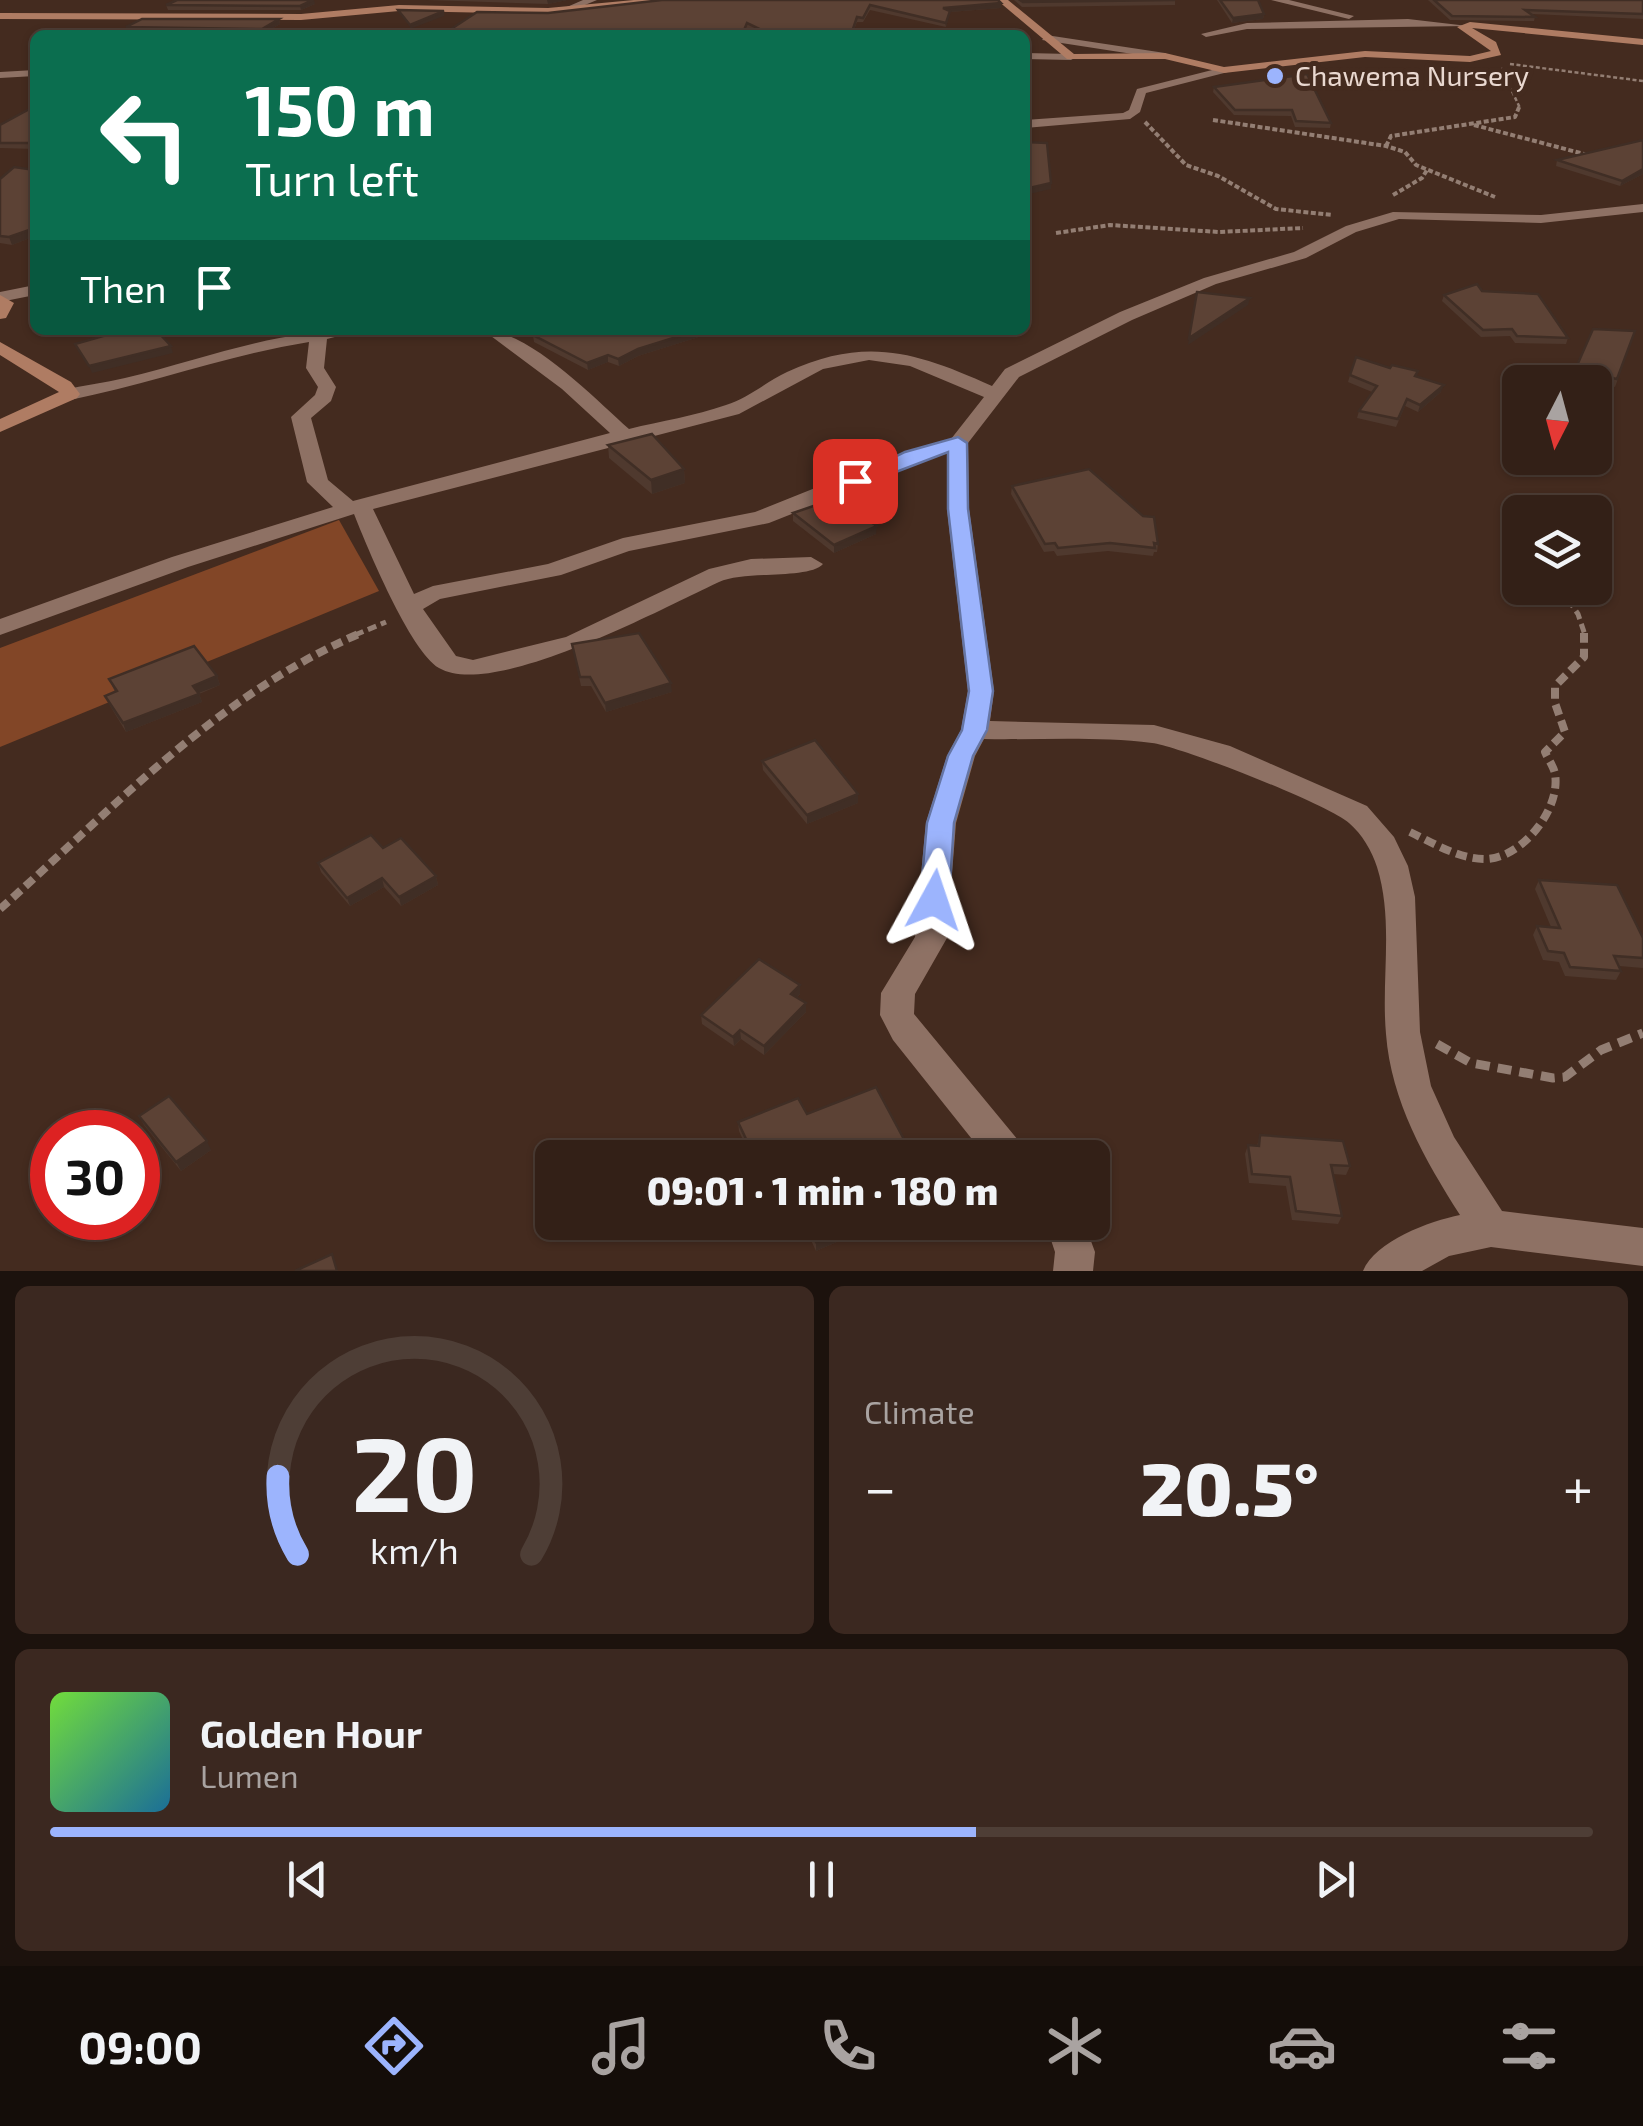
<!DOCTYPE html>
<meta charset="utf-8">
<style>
body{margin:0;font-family:"Exo 2",sans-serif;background:#3b2820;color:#f1f3f6;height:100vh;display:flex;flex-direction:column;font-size:38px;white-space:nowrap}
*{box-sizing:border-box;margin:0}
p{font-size:32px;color:#a9a3a1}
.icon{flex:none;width:55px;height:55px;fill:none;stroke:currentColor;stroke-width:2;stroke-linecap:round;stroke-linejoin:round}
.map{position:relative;height:1271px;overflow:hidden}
.panel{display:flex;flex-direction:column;gap:15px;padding:15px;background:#1c120d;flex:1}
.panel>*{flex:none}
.hud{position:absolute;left:30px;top:30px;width:1000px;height:305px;border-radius:15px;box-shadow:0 2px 8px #0004,0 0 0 2px #4e3e36;background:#0b6e4f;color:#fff;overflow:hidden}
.needle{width:65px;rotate:186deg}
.buttons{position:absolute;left:1502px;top:365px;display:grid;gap:20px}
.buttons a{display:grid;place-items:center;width:110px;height:110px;border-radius:15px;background:#332017;box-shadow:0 2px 8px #0004,0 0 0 2px #4e3e36;font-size:50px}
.speed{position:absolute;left:30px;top:1110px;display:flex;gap:20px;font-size:50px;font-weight:700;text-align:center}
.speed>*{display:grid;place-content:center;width:130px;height:130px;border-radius:50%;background:#332017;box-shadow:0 2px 8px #0004,0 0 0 2px #4e3e36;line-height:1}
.speed .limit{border:15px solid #d22;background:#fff;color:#111}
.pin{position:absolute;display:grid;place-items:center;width:85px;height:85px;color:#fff;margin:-42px;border-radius:20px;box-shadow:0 5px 15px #0006}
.me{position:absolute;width:110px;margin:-55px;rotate:5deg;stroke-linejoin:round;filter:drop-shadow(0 0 8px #0008)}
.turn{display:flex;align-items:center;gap:35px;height:210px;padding:0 50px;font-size:45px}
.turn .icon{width:130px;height:130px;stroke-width:2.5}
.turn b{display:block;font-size:70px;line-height:85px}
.then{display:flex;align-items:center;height:95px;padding:0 50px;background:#0003;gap:20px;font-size:38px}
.big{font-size:75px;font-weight:800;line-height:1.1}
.panel .tile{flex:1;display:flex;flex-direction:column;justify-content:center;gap:15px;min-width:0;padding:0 35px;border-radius:15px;background:#3b2820}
.panel .dial{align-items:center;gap:0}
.dial svg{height:260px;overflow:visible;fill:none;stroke:#4e3e36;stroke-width:7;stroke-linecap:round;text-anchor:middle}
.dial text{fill:#f1f3f6;stroke:none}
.song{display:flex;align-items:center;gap:30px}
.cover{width:120px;height:120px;border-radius:15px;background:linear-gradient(135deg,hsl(100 70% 55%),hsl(200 70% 35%))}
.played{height:10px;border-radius:5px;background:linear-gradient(90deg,#9cb4fd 60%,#4e3e36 60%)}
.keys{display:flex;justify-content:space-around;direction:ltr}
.heat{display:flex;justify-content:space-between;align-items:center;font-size:55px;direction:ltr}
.panel .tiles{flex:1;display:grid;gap:15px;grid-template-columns:1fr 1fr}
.tile:last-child{grid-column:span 2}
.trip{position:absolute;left:535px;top:1140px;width:575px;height:100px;border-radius:15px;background:#332017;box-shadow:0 2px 8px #0004,0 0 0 2px #4e3e36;font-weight:800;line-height:100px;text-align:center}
.tabs{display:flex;height:160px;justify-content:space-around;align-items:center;background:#140d09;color:#a9a3a1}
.tabs .icon{width:70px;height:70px}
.tabs .active{color:#9cb4fd}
.tabs b{font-size:45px;color:#f1f3f6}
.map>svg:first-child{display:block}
.green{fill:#824627}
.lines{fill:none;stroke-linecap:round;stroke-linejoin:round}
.path-far4{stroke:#937e73;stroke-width:2.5;stroke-dasharray:4 2.5;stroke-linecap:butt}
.path-far3{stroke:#937e73;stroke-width:4;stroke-dasharray:5 2.5;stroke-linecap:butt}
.path-far2{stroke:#937e73;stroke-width:5;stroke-dasharray:9 5;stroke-linecap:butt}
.path-far1{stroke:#937e73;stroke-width:8;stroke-dasharray:11 6;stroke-linecap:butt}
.path{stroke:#937e73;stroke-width:9;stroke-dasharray:14 8;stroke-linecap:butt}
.street{fill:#8e7164;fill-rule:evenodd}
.secondary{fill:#af7c63;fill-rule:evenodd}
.wall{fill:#4f392e}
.shaded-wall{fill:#402e25}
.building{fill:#5c4235;stroke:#402e25;stroke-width:2.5}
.route{fill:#9cb4fd;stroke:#6575a4;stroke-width:2.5}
.poi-dot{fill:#9cb4fd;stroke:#442b1f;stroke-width:4}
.labels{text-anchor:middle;stroke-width:10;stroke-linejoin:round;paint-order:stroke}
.far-poi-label{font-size:28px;fill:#e9d8d0;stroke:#442b1f;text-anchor:start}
</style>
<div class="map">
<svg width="1643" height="1271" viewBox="0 0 1643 1271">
<rect width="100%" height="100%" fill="#442b1f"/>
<path class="green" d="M339,520L379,591L0,747V648Z"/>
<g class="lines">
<g class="path-far4">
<path d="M1510,64L1643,81"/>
<path d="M1501,68L1520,108"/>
</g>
<g class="path-far3">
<path d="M1213,120L1386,146L1405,152L1416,165L1495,197"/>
<path d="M1145,122L1186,165L1218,176L1276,209L1332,215"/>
<path d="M1474,125L1588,155"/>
<path d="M1386,146L1391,136L1515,117L1520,105"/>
<path d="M1393,195L1422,178L1427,170"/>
<path d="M1056,233L1110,225L1219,232L1303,228"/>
</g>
<g class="path-far2">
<path d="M1560,588L1578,614L1585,635"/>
<path d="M355,635L386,622"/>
</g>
<g class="path-far1">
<path d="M1410,832C1433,843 1459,859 1485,859C1521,859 1561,810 1555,774C1554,767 1548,759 1545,752L1565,732L1555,703V686L1584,657V633"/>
<path d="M0,909C114,808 218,694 361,633"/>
</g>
<path class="path" d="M1437,1044L1471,1063L1553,1078L1565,1077L1601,1050L1643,1033"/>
<g class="street">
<path d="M583,0H597L568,12L560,10Z"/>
<path d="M1271,0H1289L1354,16L1349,19Z"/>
<path d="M1408,19L1468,26L1247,29L1206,37L1201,34L1247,23Z"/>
<path d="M1046,35L1165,53L1170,56L1165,59L1042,40Z"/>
<path d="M1025,53L1071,54L1076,57L1071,60L1025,59Z"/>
<path d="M1224,67L1228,72L1146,93L1140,112L1130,119L1025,128V120L1123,113L1129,110L1137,89Z"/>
<path d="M35,70V76L0,78V72Z"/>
<path d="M1643,204V212L1541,223L1399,219L1356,232L1306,258L1216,284L1132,320L1019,377L968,443L969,509L994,691L990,721L1154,725L1230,746L1367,806L1394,837L1408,866L1415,897L1420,1032L1431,1086L1454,1137L1502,1211L1643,1228V1266L1491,1247L1449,1256L1422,1271H1363C1375,1241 1430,1221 1460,1215C1425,1160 1391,1101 1386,1034C1381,979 1394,921 1377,867C1372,851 1362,834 1349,823C1327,804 1182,747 1152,743C1097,736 1039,740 984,739L975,756L956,823L947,938L915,994L914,1014L1023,1146L1029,1158H987L893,1040L880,1015L881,993L915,937L926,823L947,756L961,730L968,691L947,509L948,452L769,523L629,551L561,575L440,599L423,609L456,656L473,660L566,637L709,569L751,559L811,557L823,564C808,580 745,570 719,582C665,607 493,700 439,668C410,651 367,547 354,514L188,567L0,635V619L172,557L333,507L307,482L291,417L315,395L318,387L306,368L309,342C228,355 151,384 70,400L63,398V390C84,385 105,383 125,378C209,358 273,330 362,330L327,339L324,368L336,387L331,401L311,418L328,480L353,501L610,433L562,389L483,330C529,330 594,398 629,429C661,421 695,416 726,405C748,398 766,382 787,372C866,336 916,352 992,386L1005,369L1120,312L1204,278L1294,252L1346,226L1393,212L1541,215ZM869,360L910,366L984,397L951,439L905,452L755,512L623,538L548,564L433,586L414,594L373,509L739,414L823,369Z"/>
<path d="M35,285V295L0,302V292Z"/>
<path d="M1045,1222H1084L1095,1252L1093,1271H1053L1055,1252Z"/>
</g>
<g class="secondary">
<path d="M634,0H669L548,14L399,11L301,20L0,19V13L301,14L399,5L548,8Z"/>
<path d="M997,0H1008L1074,54L1165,53L1224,67L1365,51L1470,56L1491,51L1457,27L1470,22L1643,39V45L1472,28L1496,42L1501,55L1470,62L1365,57L1224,73L1165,59H1067Z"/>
<path d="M0,295L14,303L6,318L0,319Z"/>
<path d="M0,342L71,382L80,394L77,398L0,432V419L59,392L0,355Z"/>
</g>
</g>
<g class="wall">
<path d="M426,0H567L548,4Z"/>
<path d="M662,0L1001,8L950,12L946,27L870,10L863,22H857L852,35H762L747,28L744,35H442L548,13Z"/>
<path d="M1014,0H1175V5L1022,7Z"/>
<path d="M1217,0H1258L1264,14L1263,19L1232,23Z"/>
<path d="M1428,0H1643V19L1532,14L1535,17L1534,21L1450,20Z"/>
<path d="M315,4L301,10H168L166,5Z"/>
<path d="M279,19L280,24L263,34L127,32L126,27Z"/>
<path d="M1214,87L1331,123L1330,128L1295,127L1291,116L1234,115L1213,92Z"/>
<path d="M35,106V149L0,148V125Z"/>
<path d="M1643,140V174L1620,186L1556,166L1557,160Z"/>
<path d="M35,170V236L12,245L0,243V179Z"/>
<path d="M1482,291L1568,338L1566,344L1515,343L1510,336L1481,337L1442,301L1444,295Z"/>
<path d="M1593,329L1635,331L1615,387L1572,377Z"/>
<path d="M545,330H721L638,356L619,366L608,362L588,370L534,342L533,335Z"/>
<path d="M1350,375L1417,376L1441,392L1418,412L1405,406L1396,427L1357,418L1359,411L1372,392L1348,382Z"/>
<path d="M608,445L684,469L685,483L652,494L609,458Z"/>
<path d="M1012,486L1158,544L1157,552H1154L1153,556L1108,551L1057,556L1054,551L1044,552L1011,494Z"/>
<path d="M793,513L876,534L834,553L793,521Z"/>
<path d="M572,644L672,692L606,712L591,686H581Z"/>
<path d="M217,676L220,685L199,694L202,702L126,732L109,704L105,696L115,692L109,679Z"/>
<path d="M762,761L858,803L807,824L763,770Z"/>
<path d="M383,848L436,876L438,885L401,906L384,887L350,906L321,872L318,863Z"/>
<path d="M1539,880L1643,938V968L1619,966L1621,971L1616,980L1565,976L1559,962L1543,960L1533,935L1537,926L1551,927L1535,889Z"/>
<path d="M800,985V994L797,998L806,1012L764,1055L741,1039L734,1046L702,1024L701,1015Z"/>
<path d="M807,1114L914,1158H751L739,1131L738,1122Z"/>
<path d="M139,1116L211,1150L181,1171L144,1125Z"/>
<path d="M1260,1135L1350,1166L1346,1175L1333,1174L1342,1216L1338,1224L1292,1220L1286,1186L1249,1183L1245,1154L1248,1145L1257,1146Z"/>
<path d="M780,1222H883L816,1251L804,1225L785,1232Z"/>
</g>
<g class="shaded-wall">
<path d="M314,0L315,4L301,10L300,6Z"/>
<path d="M547,0H567L548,4Z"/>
<path d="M1001,3V8L950,12L946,27L943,8Z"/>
<path d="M444,11V16L410,29V25Z"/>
<path d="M1264,14L1263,19L1232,23L1233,18Z"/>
<path d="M279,19L280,24L263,34L262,29Z"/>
<path d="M1643,169V174L1620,186L1622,181Z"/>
<path d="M1051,183V189L1025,195V189Z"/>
<path d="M35,228V236L12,245L9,237Z"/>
<path d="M1250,298L1248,305L1188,345L1189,338Z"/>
<path d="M699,330H721L638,356L619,366L618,359L638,349Z"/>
<path d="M171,346L173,353L92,373L89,366Z"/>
<path d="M608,355V362L588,370L587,363Z"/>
<path d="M1444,385L1441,392L1418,412L1420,405Z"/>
<path d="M684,469L685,483L652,494L651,480Z"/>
<path d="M877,526L876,534L834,553V545Z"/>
<path d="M217,676L220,685L196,694L193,686Z"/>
<path d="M671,683L672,692L606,712L605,703Z"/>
<path d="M199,694L202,702L126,732L123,723Z"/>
<path d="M858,794V803L807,824V815Z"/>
<path d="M436,876L438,885L401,906L399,897Z"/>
<path d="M382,878L384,887L350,906L347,898Z"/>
<path d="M800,985V994L792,1003L791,994Z"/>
<path d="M806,1003V1012L764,1055V1046Z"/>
<path d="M740,1030L741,1039L734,1046L733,1037Z"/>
<path d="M207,1141L211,1150L181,1171L176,1162Z"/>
<path d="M788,1222H804V1225L785,1232V1224Z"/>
<path d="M862,1222H883L816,1251V1242Z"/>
</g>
<g class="building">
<path d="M177,0H313L300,6L166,5Z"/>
<path d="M662,0H998L1001,3L943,8L950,11L946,23L870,5L863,18L857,17L851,35H772L747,23L742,35H442L477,12L548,13Z"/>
<path d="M1020,0H1175L1023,2Z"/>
<path d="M1220,0H1258L1264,14L1233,18Z"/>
<path d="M1434,0H1643V14L1525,10L1535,17L1452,16Z"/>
<path d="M398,10L444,11L410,25Z"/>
<path d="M142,19H279L262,29L126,27Z"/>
<path d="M1307,74L1331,123L1296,121L1292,110H1235L1214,87Z"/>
<path d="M35,106V143H0V125Z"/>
<path d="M1643,140V169L1622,181L1557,160Z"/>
<path d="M1025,142L1047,143L1051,183L1025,189Z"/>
<path d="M14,167L35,170V228L9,237L0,236V179Z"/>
<path d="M1477,284L1482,291L1538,294L1568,338L1517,336L1512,329L1483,330L1444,295Z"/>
<path d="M1197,292L1250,298L1189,338Z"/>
<path d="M1593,329L1635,331L1617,379L1575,370Z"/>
<path d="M124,330H156L171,346L89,366L75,344Z"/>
<path d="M545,330H699L638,349L618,359L608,355L587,363L533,335Z"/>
<path d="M1356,357L1390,368L1392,365L1418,371L1415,376L1444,385L1420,405L1407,399L1398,419L1359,411L1377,386L1350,375Z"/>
<path d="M652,434L684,469L651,480L608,445Z"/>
<path d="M1089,469L1143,516L1154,517L1158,544L1154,543L1155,548L1110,543L1058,548L1055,543L1045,544L1012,486Z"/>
<path d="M834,499L877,526L834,545L793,513Z"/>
<path d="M639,633L671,683L605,703L590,677H580L572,644Z"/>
<path d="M194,646L217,676L193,686L199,694L123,723L105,696L117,691L109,679Z"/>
<path d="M815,740L858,794L807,815L762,761Z"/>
<path d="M371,835L383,848L401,838L436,876L399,897L382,878L347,898L318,863Z"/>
<path d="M1539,880L1617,885L1643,938V958L1614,956L1621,971L1570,967L1564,953L1548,951L1537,926L1560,928Z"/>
<path d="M759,959L800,985L791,994L806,1003L764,1046L740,1030L733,1037L701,1015Z"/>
<path d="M876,1087L914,1158H755L738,1122L798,1098L807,1114Z"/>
<path d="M169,1096L207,1141L176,1162L139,1116Z"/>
<path d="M1260,1135L1343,1141L1350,1166L1331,1165L1342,1216L1296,1211L1290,1177L1252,1174L1248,1145L1259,1146Z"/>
<path d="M807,1222H862L816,1242Z"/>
<path d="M332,1254L337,1271H295Z"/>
</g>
<path class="route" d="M958,437L967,443L968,509L993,691L987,730L973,756L954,823L949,900L945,907L934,910L924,907L920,900L927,823L948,756L962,730L969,691L948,509V452L862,485L855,487L846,481L905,452Z"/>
<circle class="poi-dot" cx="1275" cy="76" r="10"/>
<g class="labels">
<g class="far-poi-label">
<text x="1295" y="86">Chawema Nursery</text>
</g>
</g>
</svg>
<div class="buttons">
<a><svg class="needle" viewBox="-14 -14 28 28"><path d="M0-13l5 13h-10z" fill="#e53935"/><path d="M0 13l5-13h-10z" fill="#a9a3a1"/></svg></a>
<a><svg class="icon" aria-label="layers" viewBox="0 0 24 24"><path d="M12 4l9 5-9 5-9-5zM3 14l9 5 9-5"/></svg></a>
</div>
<div class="speed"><div class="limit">30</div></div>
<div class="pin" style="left:855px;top:481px;background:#d93025"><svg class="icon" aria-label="arrive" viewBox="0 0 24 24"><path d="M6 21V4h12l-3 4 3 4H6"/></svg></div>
<svg class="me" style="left:934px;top:900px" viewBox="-20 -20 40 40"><path d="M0-17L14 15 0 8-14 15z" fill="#9cb4fd" stroke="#fff" stroke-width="4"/></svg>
<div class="trip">09:01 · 1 min · 180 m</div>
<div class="hud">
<div class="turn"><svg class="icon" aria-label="left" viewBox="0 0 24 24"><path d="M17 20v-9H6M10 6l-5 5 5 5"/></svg><div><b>150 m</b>Turn left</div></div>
<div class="then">Then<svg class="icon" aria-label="arrive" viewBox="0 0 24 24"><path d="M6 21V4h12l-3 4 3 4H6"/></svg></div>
</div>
</div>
<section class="panel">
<div class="tiles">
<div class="tile dial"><svg viewBox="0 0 100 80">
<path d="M14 69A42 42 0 1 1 86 69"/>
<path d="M14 69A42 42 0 0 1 8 45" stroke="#9cb4fd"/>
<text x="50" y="56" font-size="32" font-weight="700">20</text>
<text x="50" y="72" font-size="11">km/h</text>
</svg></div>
<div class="tile"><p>Climate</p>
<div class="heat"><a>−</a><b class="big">20.5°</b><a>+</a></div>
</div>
<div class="tile">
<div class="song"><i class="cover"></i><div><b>Golden Hour</b><p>Lumen</p></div></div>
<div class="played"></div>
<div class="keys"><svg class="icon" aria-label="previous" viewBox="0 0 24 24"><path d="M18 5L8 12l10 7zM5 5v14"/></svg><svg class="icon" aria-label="pause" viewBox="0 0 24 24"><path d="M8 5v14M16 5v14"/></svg><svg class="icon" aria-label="next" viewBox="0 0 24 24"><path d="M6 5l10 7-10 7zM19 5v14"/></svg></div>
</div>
</div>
</section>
<nav class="tabs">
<b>09:00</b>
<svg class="icon active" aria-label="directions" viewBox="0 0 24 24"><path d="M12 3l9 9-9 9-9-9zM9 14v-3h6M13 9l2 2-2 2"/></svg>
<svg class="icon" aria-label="music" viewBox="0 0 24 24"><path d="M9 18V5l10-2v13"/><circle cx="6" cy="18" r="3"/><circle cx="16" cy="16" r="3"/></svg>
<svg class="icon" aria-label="phone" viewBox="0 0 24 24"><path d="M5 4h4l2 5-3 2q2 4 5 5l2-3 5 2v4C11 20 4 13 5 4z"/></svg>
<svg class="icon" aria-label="climate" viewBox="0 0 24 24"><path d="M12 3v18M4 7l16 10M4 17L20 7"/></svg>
<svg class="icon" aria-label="car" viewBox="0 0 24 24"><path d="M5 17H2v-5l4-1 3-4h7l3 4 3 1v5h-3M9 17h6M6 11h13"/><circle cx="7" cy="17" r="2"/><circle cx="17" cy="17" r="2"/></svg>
<svg class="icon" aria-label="filters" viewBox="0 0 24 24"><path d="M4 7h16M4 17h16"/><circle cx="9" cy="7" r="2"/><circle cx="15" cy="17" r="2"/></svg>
</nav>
